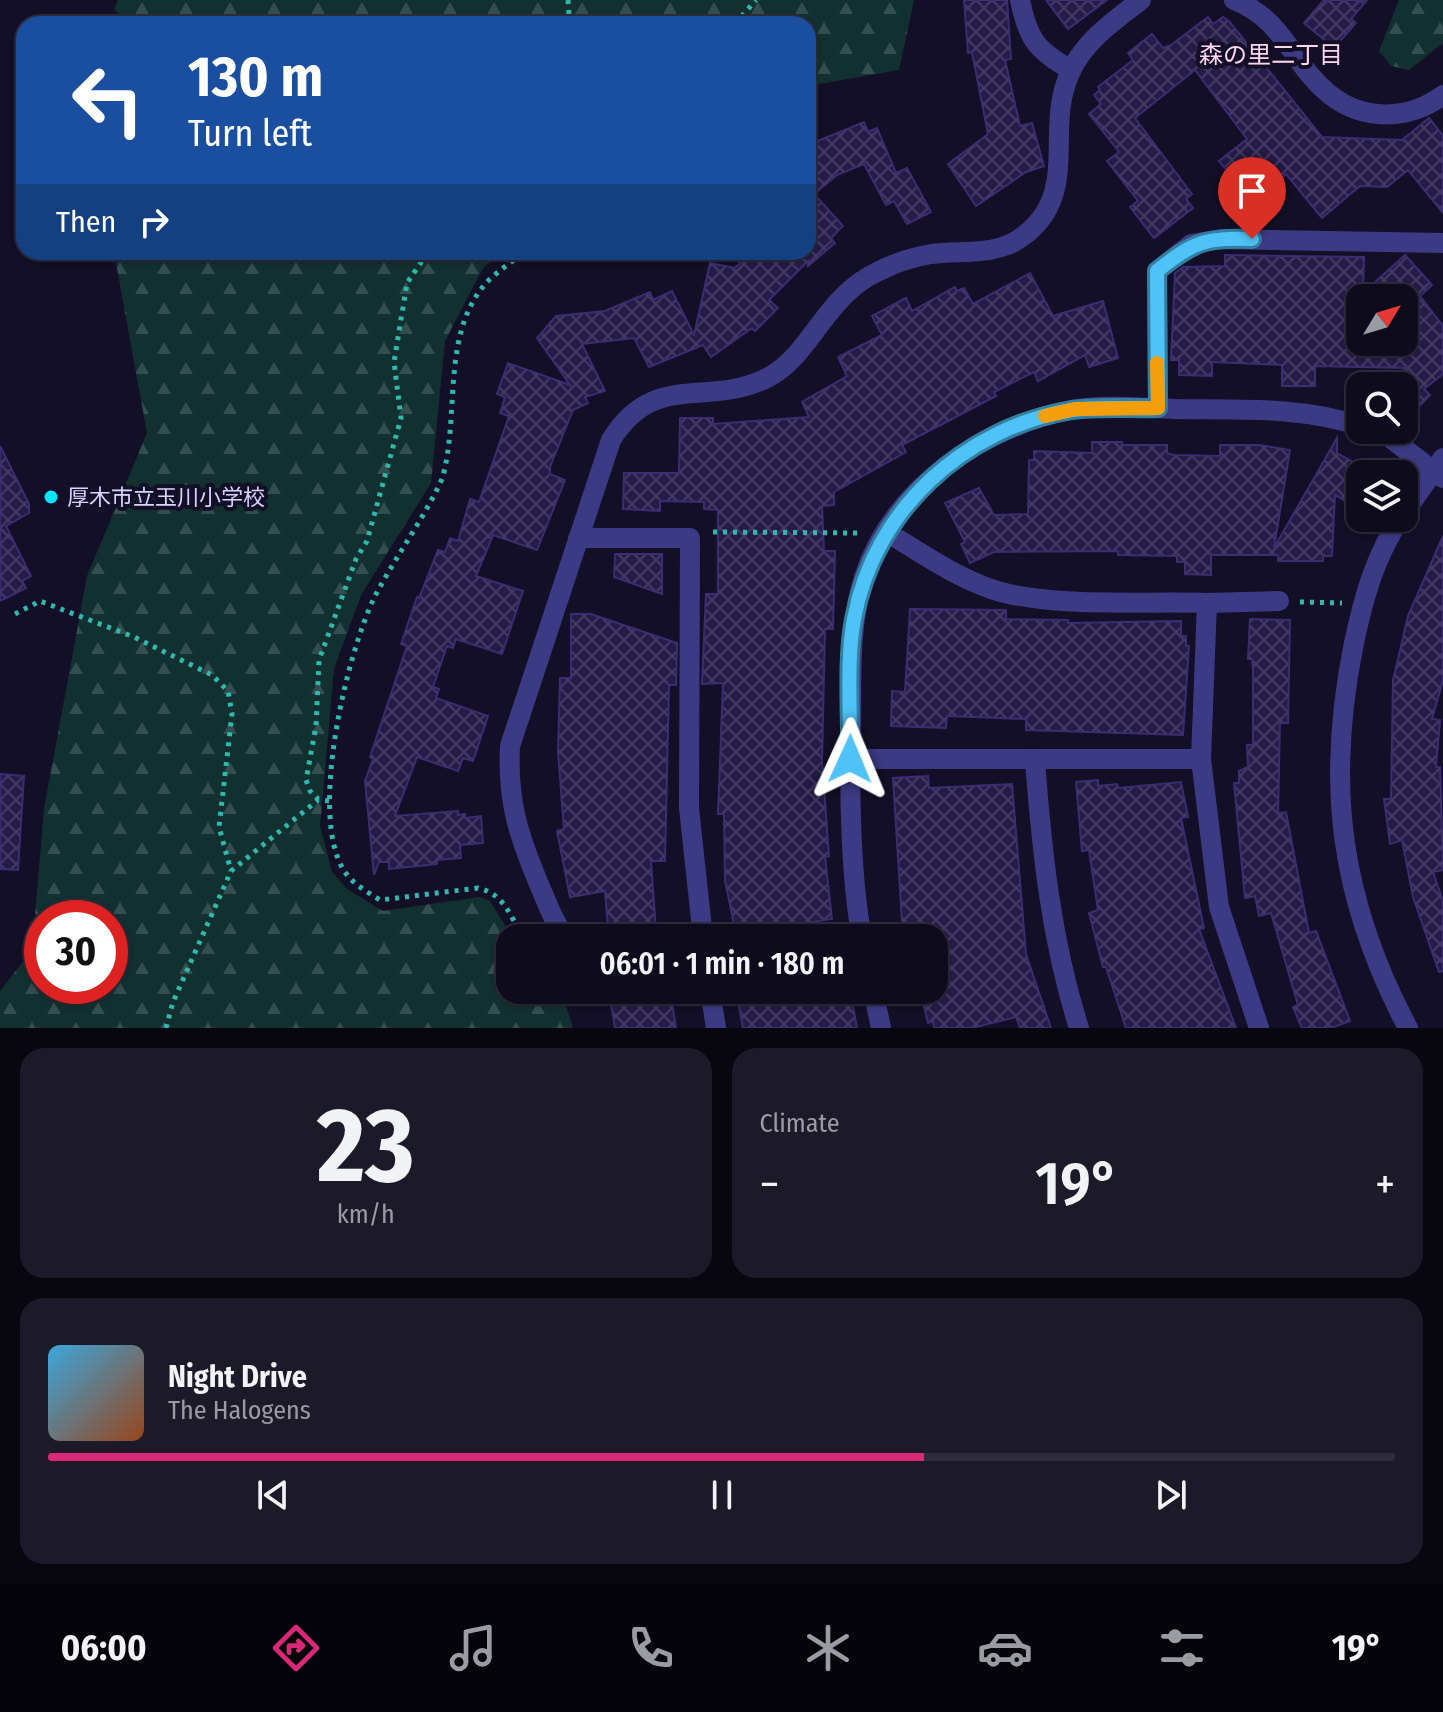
<!DOCTYPE html>
<meta charset="utf-8">
<style>
body{margin:0;font-family:"Fira Sans Condensed","Noto Sans JP",sans-serif;background:#1c1929;color:#f1f3f6;height:100vh;display:flex;flex-direction:column;font-size:30px;white-space:nowrap}
*{box-sizing:border-box;margin:0}
p{font-size:26px;color:#9b9ba3}
.icon{flex:none;width:44px;height:44px;fill:none;stroke:currentColor;stroke-width:2;stroke-linecap:round;stroke-linejoin:round}
.map{position:relative;height:1028px;overflow:hidden}
.side{display:flex;flex-direction:column;gap:20px;padding:20px;background:#08060f;flex:1}
.side>*{flex:none}
.hud{position:absolute;left:16px;top:16px;width:800px;height:244px;border-radius:24px;box-shadow:0 2px 6px #0004,0 0 0 2px #2e2b3b;background:#1a4fa0;color:#fff;overflow:hidden}
.needle{width:52px;rotate:52deg}
.tools{position:absolute;left:1346px;top:284px;display:grid;gap:16px}
.tools a{display:grid;place-items:center;width:72px;height:72px;border-radius:16px;background:#0e0b1c;box-shadow:0 2px 6px #0004,0 0 0 2px #2e2b3b;font-size:40px}
.speed{position:absolute;left:24px;top:900px;display:flex;gap:16px;font-size:40px;font-weight:700;text-align:center}
.speed>*{display:grid;place-content:center;width:104px;height:104px;border-radius:50%;background:#0e0b1c;box-shadow:0 2px 6px #0004,0 0 0 2px #2e2b3b;line-height:1}
.speed .limit{border:12px solid #d22;background:#fff;color:#111}
.pin{position:absolute;display:grid;place-items:center;width:68px;height:68px;color:#fff;margin:-82px -34px;border-radius:50% 50% 50% 0;rotate:-45deg;box-shadow:0 0 8px #0007}
.pin .icon{rotate:45deg}
.me{position:absolute;width:88px;margin:-44px;rotate:1deg;stroke-linejoin:round;filter:drop-shadow(0 0 6px #0008)}
.turn{display:flex;align-items:center;gap:28px;height:168px;padding:0 40px;font-size:36px}
.turn .icon{width:104px;height:104px;stroke-width:2.5}
.turn b{display:block;font-size:56px;line-height:68px}
.then{display:flex;align-items:center;height:76px;padding:0 40px;background:#0003;gap:16px;font-size:30px}
.big{font-size:60px;font-weight:600;line-height:1.1}
.side .tile{flex:1;display:flex;flex-direction:column;justify-content:center;gap:12px;min-width:0;padding:0 28px;border-radius:24px;background:#1c1929}
.side .dial{align-items:center;gap:0}
.dial b{font-size:104px;line-height:1}
.song{display:flex;align-items:center;gap:24px}
.cover{width:96px;height:96px;border-radius:12px;background:linear-gradient(135deg,hsl(200 70% 55%),hsl(20 70% 35%))}
.played{height:8px;border-radius:4px;background:linear-gradient(90deg,#db2777 65%,#2e2b3b 65%)}
.keys{display:flex;justify-content:space-around;direction:ltr}
.heat{display:flex;justify-content:space-between;align-items:center;font-size:44px;direction:ltr}
.side .tiles{flex:1;display:grid;gap:20px;grid-template-columns:1fr 1fr}
.tile:last-child{grid-column:span 2}
.trip{position:absolute;left:496px;top:924px;width:452px;height:80px;border-radius:24px;background:#0e0b1c;box-shadow:0 2px 6px #0004,0 0 0 2px #2e2b3b;font-weight:600;line-height:80px;text-align:center}
.menu{display:flex;height:128px;justify-content:space-around;align-items:center;background:#06040b;color:#9b9ba3}
.menu .icon{width:56px;height:56px}
.menu .selected{color:#db2777}
.menu b{font-size:36px;color:#f1f3f6}
.map>svg:first-child{display:block}
.forest{fill:url(#forest-firs);fill-rule:evenodd}
.building{fill:url(#building-cross-hatch);stroke:#3b2d73;stroke-width:2;fill-rule:evenodd}
.lines{fill:none;stroke-linecap:round;stroke-linejoin:round}
.path{stroke:#2fb8b0;stroke-width:5;stroke-dasharray:4 6;stroke-linecap:butt}
.minor{stroke:#3d3a85;stroke-width:20}
.route-casing{stroke:#337fa1;stroke-width:20}
.route{stroke:#4fc3f7;stroke-width:14}
.slow{stroke:#f59e0b;stroke-width:14}
.poi-dot{fill:#00e5ff;stroke:#130f26;stroke-width:3}
.labels{text-anchor:middle;stroke-width:8;stroke-linejoin:round;paint-order:stroke}
.poi-label{font-size:22px;fill:#d9d4ff;stroke:#130f26;text-anchor:start}
.neighbourhood-label{font-size:24px;fill:#ffd6f0;stroke:#130f26}
</style>
<div class="map">
<svg width="1443" height="1028" viewBox="0 0 1443 1028">
<defs>
<pattern id="forest-firs" width="22" height="20" patternUnits="userSpaceOnUse" patternTransform="scale(2)"><rect width="22" height="20" fill="#12302f"/><path d="M5 1l3.5 6h-7zM16 11l3.5 6h-7z" fill="#344d4e"/></pattern>
<pattern id="building-cross-hatch" width="8" height="8" patternUnits="userSpaceOnUse" patternTransform="scale(2)"><rect width="8" height="8" fill="#241b47"/><path d="M0 0l8 8M0 8l8-8" fill="none" stroke="#433b63"/></pattern>
</defs>
<rect width="100%" height="100%" fill="#130f26"/>
<g class="forest">
<path d="M118,0H914L899,70L808,86V24H129L114,9Z"/>
<path d="M1399,0H1443V43L1409,70L1391,66L1379,51Z"/>
<path d="M114,252H502L483,268L445,341L431,483L361,595L334,669L320,826L332,872L347,889L383,911L479,897L490,901L513,938H510V990H561L573,1028H0V991L32,950L44,809L87,576L147,433ZM42,918H110V986H42Z"/>
</g>
<g class="building">
<path d="M964,0H1007L1011,59L1005,60L1020,126L1032,123L1044,166L1026,172L976,206L948,164L988,134L972,52L968,53Z"/>
<path d="M1046,0H1107L1068,29Z"/>
<path d="M1324,0H1367L1351,19L1356,23L1334,48L1304,23Z"/>
<path d="M1208,17L1213,24L1223,17L1229,21L1322,137L1402,140L1429,118L1443,136V213L1408,170L1387,187L1360,186L1322,218L1286,174L1262,194L1257,188L1247,196L1219,161L1247,139L1195,70L1135,118L1192,194L1186,199L1193,208L1154,238L1130,207L1138,201L1107,161L1119,152L1089,114L1101,104L1094,95L1100,90L1098,87L1133,60L1128,53L1152,34L1163,48L1171,45Z"/>
<path d="M864,122L868,132L877,128L896,173L907,168L931,212L907,224L894,201L886,205L864,164L837,175L814,194L843,226L831,238L835,243L808,266V261L769,300L778,308L755,331L752,328L711,357L703,345L649,367L634,338L582,344L605,391L585,397L588,403L573,410L550,467V474L565,480L537,550L493,535L476,576L523,591L502,654L456,639L453,648L447,646L433,687L439,689L436,698L488,716L473,761L463,758L458,771L417,757L395,816L458,811V815L465,814V818L481,816L483,843L460,845L461,858L437,860V864L389,869V862H379L374,875L365,781L373,759L370,757L407,646L401,644L417,597L419,598L438,550L445,552L450,538L458,541L470,499L479,502L509,416L500,413L505,397L497,394L508,363L570,385L537,338L556,316L605,311L650,292L653,300L672,291L694,335L710,263L735,268L751,252H808V145Z"/>
<path d="M1225,255L1364,257L1363,293L1405,255L1432,285L1420,296L1443,326V374L1424,389L1430,395L1404,422V386H1387L1406,368L1315,366V386H1282V365L1212,362V376L1179,375V360H1171L1175,273L1183,267L1225,266ZM1360,298H1404V342H1360Z"/>
<path d="M1030,273L1053,316L1103,301L1118,358L1089,367L1085,355L1038,381L1034,372L994,392L996,396L902,445L906,452L834,492V505L822,506L824,551H835L833,629H825L822,760L829,856L825,857L832,919L736,934L725,881L724,814H718L723,683L702,684L706,594H718V510L704,509V502L660,501V511L623,509L624,473H679L680,418H713V424L809,417L802,402L847,376L838,357L882,335L872,316L906,298L912,311L955,287L957,291L964,288L973,304Z"/>
<path d="M1337,438V453L1369,471L1360,474V510L1335,495L1332,556H1323V561H1278V555H1211V575L1185,574V562H1177V556L1118,555V551L994,552L970,563L961,544L965,542L945,503L979,488L994,515L1028,514L1029,460H1034V451L1092,453V442H1122V445H1167V453L1174,455L1220,456V445H1260L1290,450L1274,548Z"/>
<path d="M0,446L29,504V513L6,526L31,576L22,581L26,588L0,601Z"/>
<path d="M1443,536V680L1432,719L1440,720L1436,767H1440L1443,870L1433,872L1443,901V971L1439,972L1413,897L1402,840L1390,844L1384,799H1391L1393,680L1408,616Z"/>
<path d="M615,554H662V594L614,577Z"/>
<path d="M910,609L1006,610V619L1068,620V623L1181,621V636H1186V646H1189L1183,735L1026,730V719L947,716L946,728L891,726L892,691L905,692Z"/>
<path d="M571,614H591L677,643L676,685H669L665,861H651L656,931L636,934L637,938H609L605,891L570,897L557,831L564,829L558,752L560,678H571Z"/>
<path d="M1250,619L1290,620L1288,723H1280L1278,813L1286,812L1309,933L1316,931L1350,1021L1331,1028H1302L1293,1007L1298,1005L1271,913L1259,916L1255,896L1245,898L1234,783H1239V771L1248,767L1247,745H1253V669L1252,659H1248Z"/>
<path d="M0,774L24,776L18,870L0,869Z"/>
<path d="M928,776L929,788L1012,784L1026,954L1051,1028H1020L1016,1017L972,1028H934L933,1021L928,1023L921,994L934,990V938H903L893,778Z"/>
<path d="M1098,780V786L1117,784L1118,788L1181,782L1188,817L1181,818L1204,928L1199,929L1236,1028H1126L1106,967H1103L1089,913L1098,910L1089,850L1082,851L1076,782Z"/>
<path d="M621,990H670L676,1028H615L609,992Z"/>
<path d="M736,990H850L857,1028H743Z"/>
</g>
<g class="lines">
<g class="path">
<path d="M568,0L569,15L576,24"/>
<path d="M735,24L756,0"/>
<path d="M713,532L859,533"/>
<path d="M1300,602L1342,603"/>
<path d="M15,614L40,601L134,637L212,675L228,691L232,714L219,827L231,871"/>
<path d="M329,801L318,799L310,791L306,780L316,726L319,660L356,559L367,541L401,418L394,362L407,283L428,252"/>
<path d="M524,938C510,917 505,894 478,888L380,900C366,891 351,883 343,869C309,812 347,653 375,596C396,556 423,520 442,479C461,415 439,330 490,279C501,269 513,261 524,252"/>
<path d="M166,1028L173,1002L231,871L318,800"/>
</g>
<g class="minor">
<path d="M1020,0C1028,39 1036,50 1071,70"/>
<path d="M1234,0C1285,20 1291,63 1329,94C1364,122 1409,120 1443,95"/>
<path d="M1158,408L1157,271L1191,244L1221,239L1443,243"/>
<path d="M1371,430L1389,437L1443,478"/>
<path d="M1404,513L1443,458"/>
<path d="M1401,518C1375,555 1363,600 1354,643C1325,785 1340,900 1408,1028"/>
<path d="M888,533C921,553 954,576 991,589C1046,608 1147,601 1207,603L1201,759L1219,907L1259,1028"/>
<path d="M578,538H690L689,808L703,938"/>
<path d="M1207,603L1279,601"/>
<path d="M850,759H1201"/>
<path d="M1035,761C1042,852 1051,940 1079,1028"/>
<path d="M567,938C555,925 548,905 541,889C519,837 507,802 510,746L611,440C654,370 707,408 767,378C811,356 824,296 879,271C895,263 913,257 931,254C961,250 993,256 1019,239C1083,196 1043,131 1070,73C1084,41 1114,21 1141,0"/>
<path d="M831,938L861,932"/>
<path d="M862,938C851,882 849,791 851,733C852,681 848,627 864,577C893,488 984,426 1071,410C1104,404 1142,408 1174,409C1236,410 1301,406 1360,426"/>
<path d="M710,990L716,1028"/>
<path d="M873,990L881,1028"/>
</g>
</g>
<g class="lines">
<defs>
<path id="route" d="M850,759C851,715 846,661 854,619C874,510 964,428 1072,410C1100,406 1130,409 1158,408L1157,271C1195,241 1204,238 1252,239"/>
</defs>
<use href="#route" class="route-casing"/>
<use href="#route" class="route"/>
<path class="slow" d="M1045,416L1075,409L1158,408L1157,363"/>
</g>
<circle class="poi-dot" cx="51" cy="497" r="8"/>
<g class="labels">
<g class="poi-label">
<text x="67" y="505">厚木市立玉川小学校</text>
</g>
<g class="neighbourhood-label">
<text x="1271" y="63">森の里二丁目</text>
</g>
</g>
</svg>
<div class="tools">
<a><svg class="needle" viewBox="-14 -14 28 28"><path d="M0-13l5 13h-10z" fill="#e53935"/><path d="M0 13l5-13h-10z" fill="#9b9ba3"/></svg></a>
<a><svg class="icon" aria-label="search" viewBox="0 0 24 24"><circle cx="10" cy="10" r="6"/><path d="M15 15l6 6"/></svg></a>
<a><svg class="icon" aria-label="layers" viewBox="0 0 24 24"><path d="M12 4l9 5-9 5-9-5zM3 14l9 5 9-5"/></svg></a>
</div>
<div class="speed"><div class="limit">30</div></div>
<div class="pin" style="left:1252px;top:239px;background:#d93025"><svg class="icon" aria-label="arrive" viewBox="0 0 24 24"><path d="M6 21V4h12l-3 4 3 4H6"/></svg></div>
<svg class="me" style="left:850px;top:759px" viewBox="-20 -20 40 40"><path d="M0-17L14 15 0 8-14 15z" fill="#4fc3f7" stroke="#fff" stroke-width="4"/></svg>
<div class="trip">06:01 · 1 min · 180 m</div>
<div class="hud">
<div class="turn"><svg class="icon" aria-label="left" viewBox="0 0 24 24"><path d="M17 20v-9H6M10 6l-5 5 5 5"/></svg><div><b>130 m</b>Turn left</div></div>
<div class="then">Then<svg class="icon" aria-label="right" viewBox="0 0 24 24"><path d="M7 20v-9h11M14 6l5 5-5 5"/></svg></div>
</div>
</div>
<section class="side">
<div class="tiles">
<div class="tile dial"><b>23</b><p>km/h</p></div>
<div class="tile"><p>Climate</p>
<div class="heat"><a>−</a><b class="big">19°</b><a>+</a></div>
</div>
<div class="tile">
<div class="song"><i class="cover"></i><div><b>Night Drive</b><p>The Halogens</p></div></div>
<div class="played"></div>
<div class="keys"><svg class="icon" aria-label="previous" viewBox="0 0 24 24"><path d="M18 5L8 12l10 7zM5 5v14"/></svg><svg class="icon" aria-label="pause" viewBox="0 0 24 24"><path d="M8 5v14M16 5v14"/></svg><svg class="icon" aria-label="next" viewBox="0 0 24 24"><path d="M6 5l10 7-10 7zM19 5v14"/></svg></div>
</div>
</div>
</section>
<nav class="menu">
<b>06:00</b>
<svg class="icon selected" aria-label="directions" viewBox="0 0 24 24"><path d="M12 3l9 9-9 9-9-9zM9 14v-3h6M13 9l2 2-2 2"/></svg>
<svg class="icon" aria-label="music" viewBox="0 0 24 24"><path d="M9 18V5l10-2v13"/><circle cx="6" cy="18" r="3"/><circle cx="16" cy="16" r="3"/></svg>
<svg class="icon" aria-label="phone" viewBox="0 0 24 24"><path d="M5 4h4l2 5-3 2q2 4 5 5l2-3 5 2v4C11 20 4 13 5 4z"/></svg>
<svg class="icon" aria-label="climate" viewBox="0 0 24 24"><path d="M12 3v18M4 7l16 10M4 17L20 7"/></svg>
<svg class="icon" aria-label="car" viewBox="0 0 24 24"><path d="M5 17H2v-5l4-1 3-4h7l3 4 3 1v5h-3M9 17h6M6 11h13"/><circle cx="7" cy="17" r="2"/><circle cx="17" cy="17" r="2"/></svg>
<svg class="icon" aria-label="filters" viewBox="0 0 24 24"><path d="M4 7h16M4 17h16"/><circle cx="9" cy="7" r="2"/><circle cx="15" cy="17" r="2"/></svg>
<b>19°</b>
</nav>
